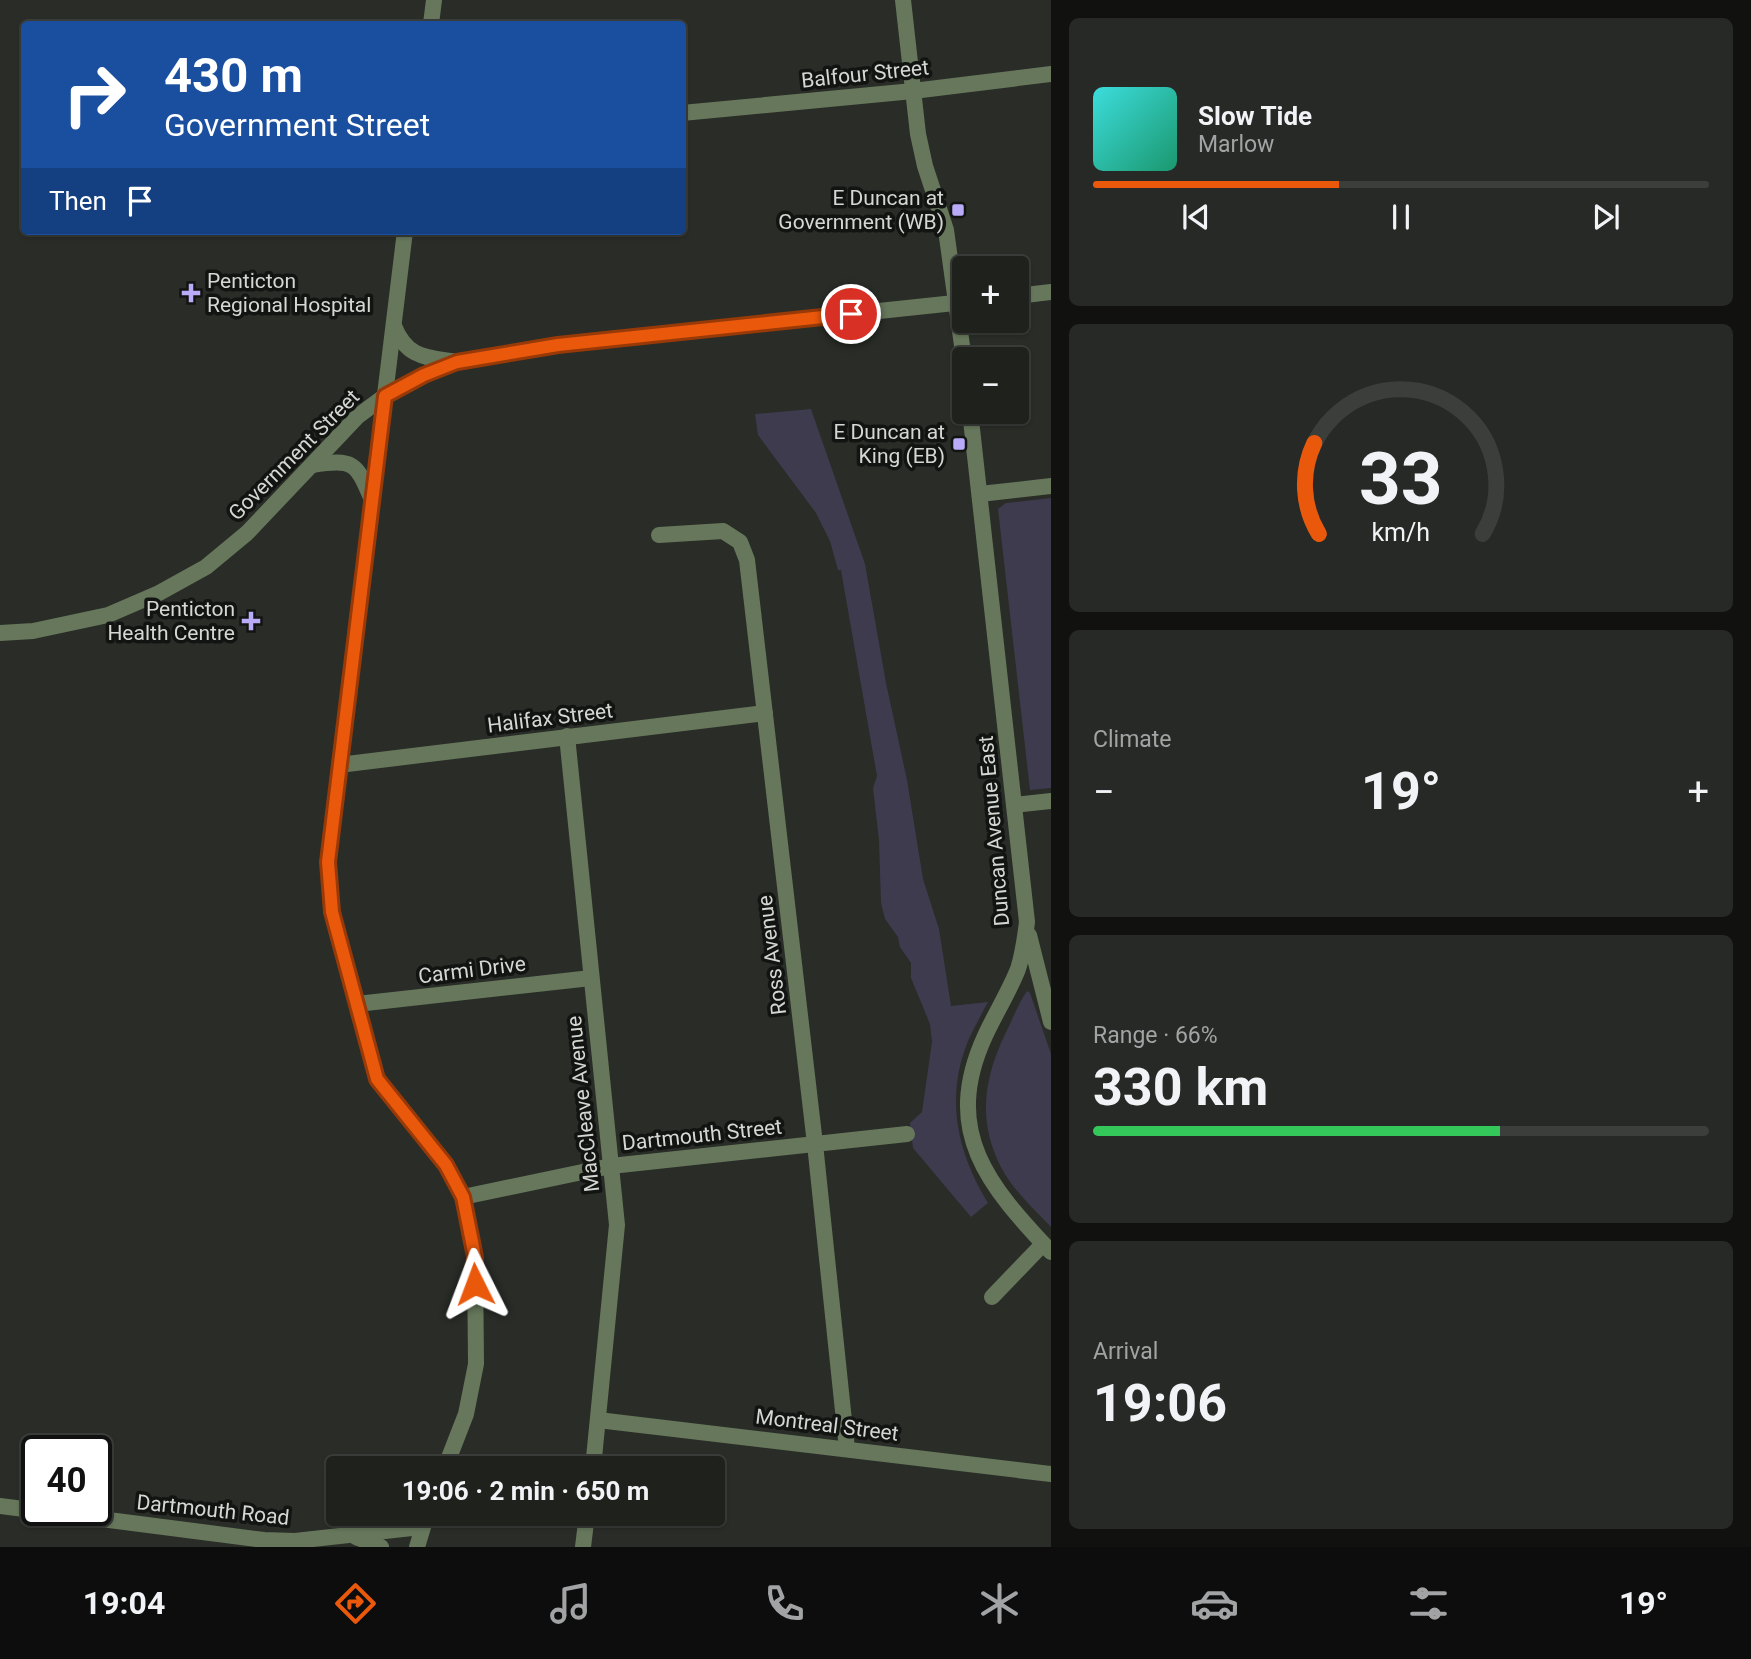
<!DOCTYPE html>
<meta charset="utf-8">
<style>
body{margin:0;font-family:Roboto,sans-serif;background:#272926;color:#f1f3f6;height:100vh;display:flex;flex-direction:column;font-size:26px;white-space:nowrap}
*{box-sizing:border-box;margin:0}
p{font-size:23px;color:#a1a3a4}
.icon{flex:none;width:38px;height:38px;fill:none;stroke:currentColor;stroke-width:2;stroke-linecap:round;stroke-linejoin:round}
.map{position:relative;flex:1;overflow:hidden}
.details{display:flex;flex-direction:column;gap:18px;padding:18px;background:#111210;width:700px}
.details>*{flex:none}
.hud{position:absolute;left:21px;top:21px;width:665px;height:214px;border-radius:7px;box-shadow:0 2px 5px #0004,0 0 0 2px #3c3e3b;background:#1a4fa0;color:#fff;overflow:hidden}
.tools{position:absolute;left:952px;top:256px;display:grid;gap:14px}
.tools a{display:grid;place-items:center;width:77px;height:77px;border-radius:7px;background:#1f211d;box-shadow:0 2px 5px #0004,0 0 0 2px #3c3e3b;font-size:35px}
.speed{position:absolute;left:21px;top:1435px;display:flex;gap:14px;font-size:35px;font-weight:700;text-align:center}
.speed>*{display:grid;place-content:center;width:91px;height:91px;border-radius:50%;background:#1f211d;box-shadow:0 2px 5px #0004,0 0 0 2px #3c3e3b;line-height:1}
.speed .limit{border:4px solid #111;border-radius:10px;background:#fff;color:#111}
.pin{position:absolute;display:grid;place-items:center;width:60px;height:60px;color:#fff;margin:-30px;border:4px solid #fff;border-radius:50%;box-shadow:0 2px 7px #0007}
.me{position:absolute;width:77px;margin:-38px;rotate:357deg;stroke-linejoin:round;filter:drop-shadow(0 0 5px #0008)}
.turn{display:flex;align-items:center;gap:24px;height:147px;padding:0 28px;font-size:32px}
.turn .icon{width:91px;height:91px;stroke-width:2.5}
.turn b{display:block;font-size:49px;line-height:60px}
.then{display:flex;align-items:center;height:66px;padding:0 28px;background:#0003;gap:14px;font-size:26px}
.big{font-size:52px;font-weight:700;line-height:1.1}
.details .card{flex:1;display:flex;flex-direction:column;justify-content:center;gap:10px;min-width:0;padding:0 24px;border-radius:10px;background:#272926}
.details .dial{align-items:center;gap:0}
.dial svg{height:182px;overflow:visible;fill:none;stroke:#3c3e3b;stroke-width:7;stroke-linecap:round;text-anchor:middle}
.dial text{fill:#f1f3f6;stroke:none}
.song{display:flex;align-items:center;gap:21px}
.cover{width:84px;height:84px;border-radius:10px;background:linear-gradient(135deg,hsl(180 70% 55%),hsl(160 70% 35%))}
.played{height:7px;border-radius:4px;background:linear-gradient(90deg,#ea580c 40%,#3c3e3b 40%)}
.keys{display:flex;justify-content:space-around;direction:ltr}
.heat{display:flex;justify-content:space-between;align-items:center;font-size:38px;direction:ltr}
.charge{height:10px;border-radius:5px;background:linear-gradient(90deg,#34c759 66%,#3c3e3b 0)}
.trip{position:absolute;left:326px;top:1456px;width:399px;height:70px;border-radius:7px;background:#1f211d;box-shadow:0 2px 5px #0004,0 0 0 2px #3c3e3b;font-weight:700;line-height:70px;text-align:center}
.dock{display:flex;height:112px;justify-content:space-around;align-items:center;background:#0c0d0c;color:#a1a3a4}
.dock .icon{width:49px;height:49px}
.dock .active{color:#ea580c}
.dock b{font-size:32px;color:#f1f3f6}
main{display:flex;flex:1;min-height:0}
.map>svg:first-child{display:block}
.green{fill:#3e3b4f}
.lines{fill:none;stroke-linecap:round;stroke-linejoin:round}
.minor{stroke:#66775b;stroke-width:16}
.route-casing{stroke:#983908;stroke-width:18}
.route{stroke:#ea580c;stroke-width:12}
.poi-dot{fill:#b9abf7;stroke:#121412;stroke-width:2.5}
.labels{text-anchor:middle;stroke-width:7;stroke-linejoin:round;paint-order:stroke}
.street-label{font-size:21px;fill:#d5d7d3;stroke:#121412}
.poi-label{font-size:21px;fill:#d5d7d3;stroke:#121412;text-anchor:end}
</style>
<main>
<div class="map">
<svg width="1051" height="1547" viewBox="0 0 1051 1547">
<rect width="100%" height="100%" fill="#292c27"/>
<g class="green">
<path d="M811,409L865,564L886,683L907,780L923,879L939,929L951,1006L988,1002C981,1015 974,1028 968,1041C945,1098 957,1152 988,1203L971,1217L913,1148L910,1123L922,1112L932,1042L930,1024L911,978V963L900,947L898,937L885,919L881,903L879,840L873,788L877,776L841,570H838L830,541L816,513L758,435L755,414Z"/>
<path d="M1051,498V788L1030,790L998,509L1006,503Z"/>
<path d="M1027,991L1030,993L1051,1054V1227C1034,1209 1014,1191 1002,1169C975,1118 985,1073 1010,1024C1015,1013 1020,1001 1027,991Z"/>
</g>
<g class="lines">
<g class="minor">
<path d="M903,0L918,134L925,166L946,230L964,360"/>
<path d="M431,24L434,0"/>
<path d="M682,113L913,91L1051,74"/>
<path d="M405,231L328,862L332,912L377,1079L446,1165L463,1197L475,1257L476,1364L466,1414L445,1468"/>
<path d="M1017,296L1051,292"/>
<path d="M394,326C407,358 425,357 456,362"/>
<path d="M970,411L1027,922C1025,938 1023,954 1018,969C1009,992 995,1014 985,1036C941,1132 989,1186 1051,1252"/>
<path d="M312,465C354,459 356,462 372,500"/>
<path d="M980,494L1051,486"/>
<path d="M659,535L723,531L740,542L747,560L815,1144L847,1449"/>
<path d="M0,633L33,631L108,615L159,593L206,567L247,533L358,416L385,396L424,375L457,362L558,345L964,302"/>
<path d="M567,736L617,1225L593,1468"/>
<path d="M339,765L765,713"/>
<path d="M1014,805L1051,801"/>
<path d="M1029,935L1051,1022"/>
<path d="M357,1004L591,978"/>
<path d="M463,1197L611,1166L907,1134"/>
<path d="M992,1297L1043,1244"/>
<path d="M598,1420L1051,1474"/>
<path d="M0,1506L264,1540L295,1541L421,1527"/>
<path d="M356,1537L381,1547"/>
<path d="M417,1547L427,1514"/>
<path d="M583,1547L587,1514"/>
</g>
</g>
<g class="lines">
<defs>
<path id="route" d="M475,1284V1257L463,1197L446,1165L377,1079L332,912L328,862L385,396L424,375L457,362L558,345L851,314"/>
</defs>
<use href="#route" class="route-casing"/>
<use href="#route" class="route"/>
</g>
<g class="poi-dot">
<rect x="951" y="203" width="14" height="14" rx="3.5"/>
<path d="M187.5 282.5h7v7h7v7h-7v7h-7v-7h-7v-7h7z"/>
<rect x="952" y="437" width="14" height="14" rx="3.5"/>
<path d="M247.5 610.5h7v7h7v7h-7v7h-7v-7h-7v-7h7z"/>
</g>
<g class="labels">
<g class="street-label">
<text transform="translate(865 74) rotate(-6)" y="7">Balfour Street</text>
<text transform="translate(294 455) rotate(-45)" y="7">Government Street</text>
<text transform="translate(550 718) rotate(-7)" y="7">Halifax Street</text>
<text transform="translate(994 831) rotate(-95)" y="7">Duncan Avenue East</text>
<text transform="translate(772 955) rotate(-97)" y="7">Ross Avenue</text>
<text transform="translate(472 970) rotate(-7)" y="7">Carmi Drive</text>
<text transform="translate(583 1104) rotate(-96)" y="7">MacCleave Avenue</text>
<text transform="translate(702 1135) rotate(-6)" y="7">Dartmouth Street</text>
<text transform="translate(827 1425) rotate(7)" y="7">Montreal Street</text>
<text transform="translate(213 1510) rotate(6)" y="7">Dartmouth Road</text>
</g>
<g class="poi-label">
<text x="944" y="205">E Duncan at<tspan x="944" dy="24">Government (WB)</tspan></text>
<text x="207" y="288" text-anchor="start">Penticton<tspan x="207" dy="24">Regional Hospital</tspan></text>
<text x="945" y="439">E Duncan at<tspan x="945" dy="24">King (EB)</tspan></text>
<text x="235" y="616">Penticton<tspan x="235" dy="24">Health Centre</tspan></text>
</g>
</g>
</svg>
<div class="tools">
<a>+</a>
<a>−</a>
</div>
<div class="speed"><div class="limit">40</div></div>
<div class="pin" style="left:851px;top:314px;background:#d93025"><svg class="icon" aria-label="arrive" viewBox="0 0 24 24"><path d="M6 21V4h12l-3 4 3 4H6"/></svg></div>
<svg class="me" style="left:475px;top:1284px" viewBox="-20 -20 40 40"><path d="M0-17L14 15 0 8-14 15z" fill="#ea580c" stroke="#fff" stroke-width="4"/></svg>
<div class="trip">19:06 · 2 min · 650 m</div>
<div class="hud">
<div class="turn"><svg class="icon" aria-label="right" viewBox="0 0 24 24"><path d="M7 20v-9h11M14 6l5 5-5 5"/></svg><div><b>430 m</b>Government Street</div></div>
<div class="then">Then<svg class="icon" aria-label="arrive" viewBox="0 0 24 24"><path d="M6 21V4h12l-3 4 3 4H6"/></svg></div>
</div>
</div>
<section class="details">
<div class="card">
<div class="song"><i class="cover"></i><div><b>Slow Tide</b><p>Marlow</p></div></div>
<div class="played"></div>
<div class="keys"><svg class="icon" aria-label="previous" viewBox="0 0 24 24"><path d="M18 5L8 12l10 7zM5 5v14"/></svg><svg class="icon" aria-label="pause" viewBox="0 0 24 24"><path d="M8 5v14M16 5v14"/></svg><svg class="icon" aria-label="next" viewBox="0 0 24 24"><path d="M6 5l10 7-10 7zM19 5v14"/></svg></div>
</div>
<div class="card dial"><svg viewBox="0 0 100 80">
<path d="M14 69A42 42 0 1 1 86 69"/>
<path d="M14 69A42 42 0 0 1 12 29" stroke="#ea580c"/>
<text x="50" y="56" font-size="32" font-weight="700">33</text>
<text x="50" y="72" font-size="11">km/h</text>
</svg></div>
<div class="card"><p>Climate</p>
<div class="heat"><a>−</a><b class="big">19°</b><a>+</a></div>
</div>
<div class="card"><p>Range · 66%</p><b class="big">330 km</b><div class="charge"></div></div>
<div class="card"><p>Arrival</p><b class="big">19:06</b></div>
</section>
</main>
<nav class="dock">
<b>19:04</b>
<svg class="icon active" aria-label="directions" viewBox="0 0 24 24"><path d="M12 3l9 9-9 9-9-9zM9 14v-3h6M13 9l2 2-2 2"/></svg>
<svg class="icon" aria-label="music" viewBox="0 0 24 24"><path d="M9 18V5l10-2v13"/><circle cx="6" cy="18" r="3"/><circle cx="16" cy="16" r="3"/></svg>
<svg class="icon" aria-label="phone" viewBox="0 0 24 24"><path d="M5 4h4l2 5-3 2q2 4 5 5l2-3 5 2v4C11 20 4 13 5 4z"/></svg>
<svg class="icon" aria-label="climate" viewBox="0 0 24 24"><path d="M12 3v18M4 7l16 10M4 17L20 7"/></svg>
<svg class="icon" aria-label="car" viewBox="0 0 24 24"><path d="M5 17H2v-5l4-1 3-4h7l3 4 3 1v5h-3M9 17h6M6 11h13"/><circle cx="7" cy="17" r="2"/><circle cx="17" cy="17" r="2"/></svg>
<svg class="icon" aria-label="filters" viewBox="0 0 24 24"><path d="M4 7h16M4 17h16"/><circle cx="9" cy="7" r="2"/><circle cx="15" cy="17" r="2"/></svg>
<b>19°</b>
</nav>
